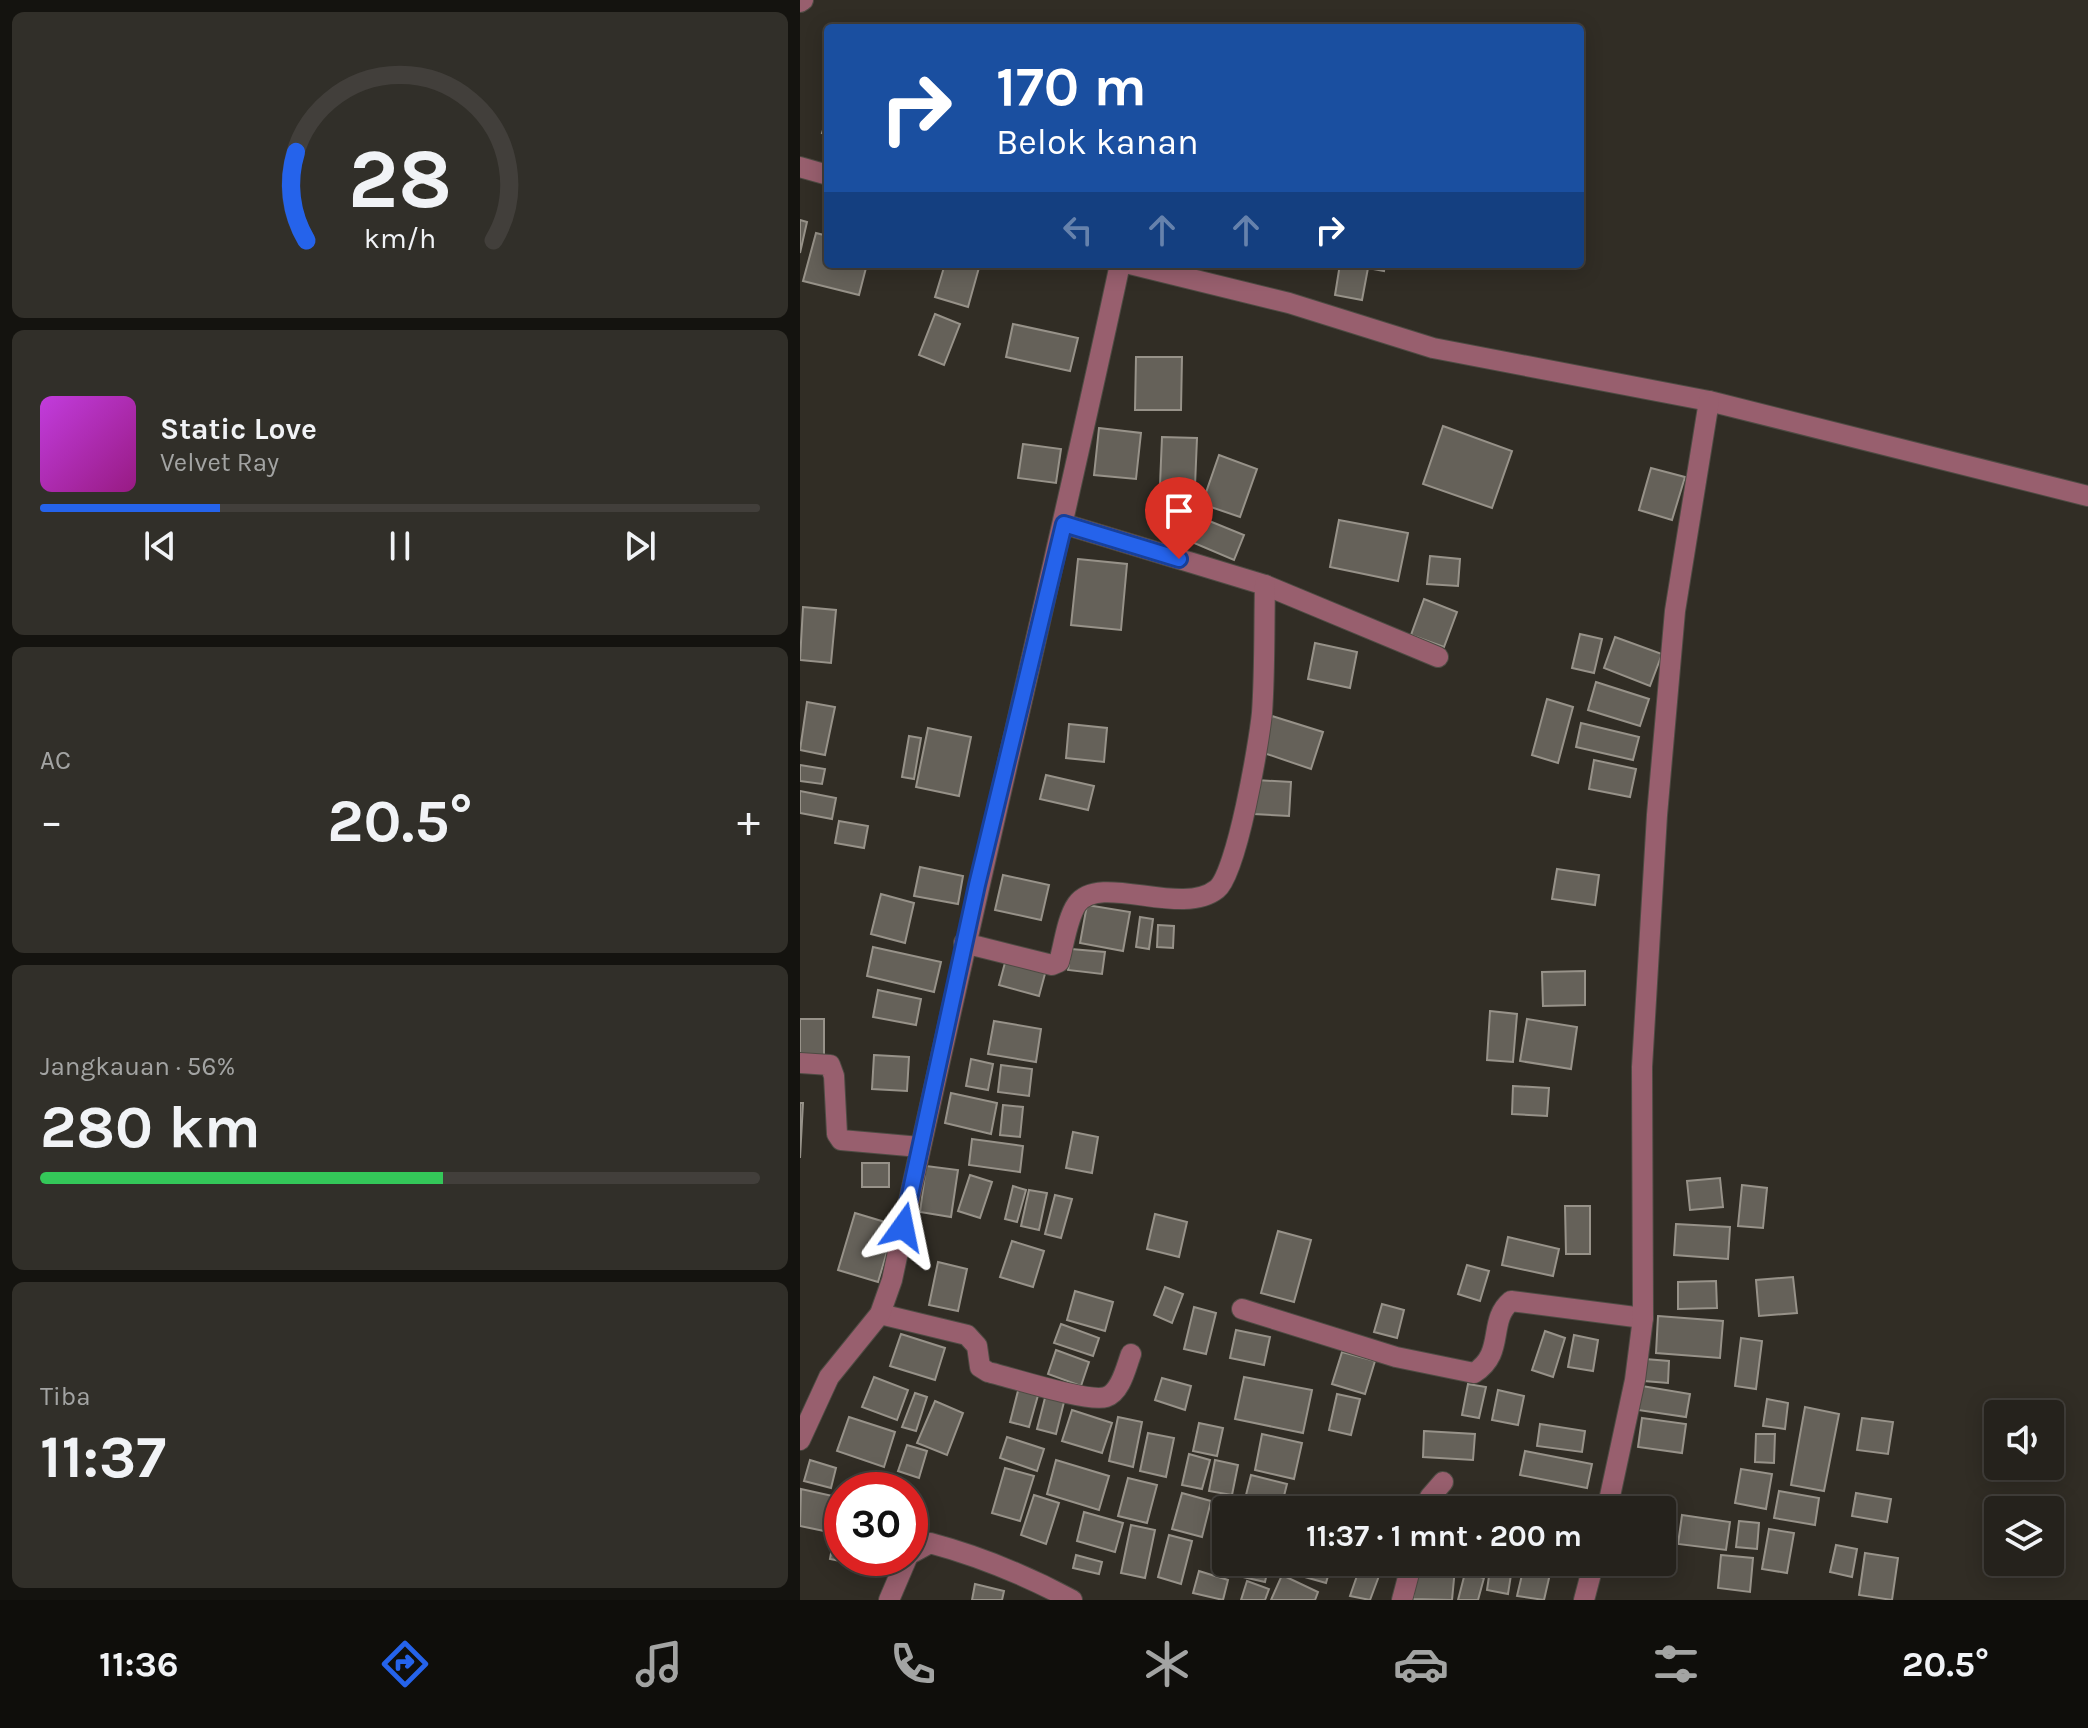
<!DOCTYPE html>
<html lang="id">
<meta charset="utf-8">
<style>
body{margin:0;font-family:Karla,sans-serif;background:#312f29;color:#f1f3f6;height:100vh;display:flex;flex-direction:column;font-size:30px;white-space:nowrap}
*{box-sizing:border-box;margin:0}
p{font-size:26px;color:#a3a4a3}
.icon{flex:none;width:44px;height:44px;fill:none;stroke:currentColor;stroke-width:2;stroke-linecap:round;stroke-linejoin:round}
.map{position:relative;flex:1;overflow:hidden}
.side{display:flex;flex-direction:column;gap:12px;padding:12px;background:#14130f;width:800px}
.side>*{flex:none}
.guide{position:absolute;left:24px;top:24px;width:760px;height:244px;border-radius:8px;box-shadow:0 4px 20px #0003,0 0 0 2px #423f3b;background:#1a4fa0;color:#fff;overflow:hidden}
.controls{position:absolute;left:1184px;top:1400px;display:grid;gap:16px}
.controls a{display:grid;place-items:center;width:80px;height:80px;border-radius:8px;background:#25221c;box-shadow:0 4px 20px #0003,0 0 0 2px #423f3b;font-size:40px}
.speed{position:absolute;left:24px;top:1472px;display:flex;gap:16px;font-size:40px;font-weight:700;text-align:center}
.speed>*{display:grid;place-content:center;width:104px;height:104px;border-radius:50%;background:#25221c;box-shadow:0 4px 20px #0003,0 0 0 2px #423f3b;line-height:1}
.speed .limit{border:12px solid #d22;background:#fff;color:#111}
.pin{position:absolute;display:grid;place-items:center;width:68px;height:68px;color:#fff;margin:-82px -34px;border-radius:50% 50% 50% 0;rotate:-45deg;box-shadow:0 0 8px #0007}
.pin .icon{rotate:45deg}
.me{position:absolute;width:88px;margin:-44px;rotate:12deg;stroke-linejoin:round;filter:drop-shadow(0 0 6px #0008)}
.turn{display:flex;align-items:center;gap:28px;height:168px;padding:0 40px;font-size:36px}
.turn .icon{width:104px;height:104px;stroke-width:2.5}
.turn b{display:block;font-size:56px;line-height:68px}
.lanes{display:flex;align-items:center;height:76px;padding:0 40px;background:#0003;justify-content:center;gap:40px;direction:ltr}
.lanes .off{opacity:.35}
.big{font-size:60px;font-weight:700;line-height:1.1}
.side .card{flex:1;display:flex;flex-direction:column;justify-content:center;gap:12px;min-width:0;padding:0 28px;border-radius:12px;background:#312f29}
.side .dial{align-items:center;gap:0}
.dial svg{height:208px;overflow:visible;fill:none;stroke:#423f3b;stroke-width:7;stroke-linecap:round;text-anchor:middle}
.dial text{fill:#f1f3f6;stroke:none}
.song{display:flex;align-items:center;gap:24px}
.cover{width:96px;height:96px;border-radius:12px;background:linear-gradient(135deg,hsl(290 70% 55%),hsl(310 70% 35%))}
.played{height:8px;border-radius:4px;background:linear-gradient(90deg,#2563eb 25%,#423f3b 25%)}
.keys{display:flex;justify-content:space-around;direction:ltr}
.heat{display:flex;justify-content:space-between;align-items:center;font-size:44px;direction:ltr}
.charge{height:12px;border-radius:6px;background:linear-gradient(90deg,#34c759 56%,#423f3b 0)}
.trip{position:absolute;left:412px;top:1496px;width:464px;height:80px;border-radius:8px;background:#25221c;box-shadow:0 4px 20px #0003,0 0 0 2px #423f3b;font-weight:700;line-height:80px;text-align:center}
.dock{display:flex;height:128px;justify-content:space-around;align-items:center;background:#0f0e0b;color:#a3a4a3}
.dock .icon{width:56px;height:56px}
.dock .active{color:#2563eb}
.dock b{font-size:36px;color:#f1f3f6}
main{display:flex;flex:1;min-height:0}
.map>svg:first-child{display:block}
.building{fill:#656159;stroke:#979289;stroke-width:2}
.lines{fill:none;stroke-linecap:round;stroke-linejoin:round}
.minor-casing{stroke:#4e4b43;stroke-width:22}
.minor{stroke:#985f6e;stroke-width:20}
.route-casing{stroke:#184099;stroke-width:20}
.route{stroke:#2563eb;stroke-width:14}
</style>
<main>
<section class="side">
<div class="card dial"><svg viewBox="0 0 100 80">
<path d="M14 69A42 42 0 1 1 86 69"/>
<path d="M14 69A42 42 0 0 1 10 35" stroke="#2563eb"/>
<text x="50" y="56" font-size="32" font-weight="700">28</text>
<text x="50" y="72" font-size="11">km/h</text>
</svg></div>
<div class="card">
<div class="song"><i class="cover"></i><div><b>Static Love</b><p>Velvet Ray</p></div></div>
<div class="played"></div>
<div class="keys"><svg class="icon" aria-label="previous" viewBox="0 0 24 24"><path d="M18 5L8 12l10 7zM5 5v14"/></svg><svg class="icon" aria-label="pause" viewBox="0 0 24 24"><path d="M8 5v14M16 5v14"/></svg><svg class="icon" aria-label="next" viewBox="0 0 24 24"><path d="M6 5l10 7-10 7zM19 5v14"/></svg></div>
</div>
<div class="card"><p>AC</p>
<div class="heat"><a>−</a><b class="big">20.5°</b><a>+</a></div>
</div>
<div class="card"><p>Jangkauan · 56%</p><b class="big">280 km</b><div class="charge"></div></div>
<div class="card"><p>Tiba</p><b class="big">11:37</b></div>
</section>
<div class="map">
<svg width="1288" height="1600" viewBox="0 0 1288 1600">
<rect width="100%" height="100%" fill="#312d25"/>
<g class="building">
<path d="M28,114V135L22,133Z"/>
<path d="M0,220L7,222L0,253Z"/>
<path d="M16,233L28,236V264H67L59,295L3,281Z"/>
<path d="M145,264H180L168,307L135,297Z"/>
<path d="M540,264H585L584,271L568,268L562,300L535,295Z"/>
<path d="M135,314L160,324L144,365L119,355Z"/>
<path d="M213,324L278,338L270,371L206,357Z"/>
<path d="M336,357H382L381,410H335Z"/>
<path d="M643,426L712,451L692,508L623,484Z"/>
<path d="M299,428L341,433L336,479L294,475Z"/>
<path d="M362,437L397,438L395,486L360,485Z"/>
<path d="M223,444L261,449L256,483L218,478Z"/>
<path d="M419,455L457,469L440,517L402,504Z"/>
<path d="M851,468L885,477L872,520L839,510Z"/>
<path d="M397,516L444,535L434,560L387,540Z"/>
<path d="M539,520L608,533L598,581L530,567Z"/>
<path d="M630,556L660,559L658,586L627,584Z"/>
<path d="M278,559L327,564L321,630L271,625Z"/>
<path d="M624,599L657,612L644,647L611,635Z"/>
<path d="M3,607L36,610L31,663L0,660Z"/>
<path d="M780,634L802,639L794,673L772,668Z"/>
<path d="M815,637L862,654L850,686L804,668Z"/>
<path d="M515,643L557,652L550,688L508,679Z"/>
<path d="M796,682L849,699L840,726L788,710Z"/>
<path d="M747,699L773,707L758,763L732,755Z"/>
<path d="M7,702L35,707L25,755L0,750Z"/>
<path d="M472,716L523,732L511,769L461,752Z"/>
<path d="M781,723L839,737L833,760L776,747Z"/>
<path d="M269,724L307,728L304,762L266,758Z"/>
<path d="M128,728L171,737L159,796L116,787Z"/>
<path d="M109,736L121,738L114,779L102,777Z"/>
<path d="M794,760L836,769L830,797L789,789Z"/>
<path d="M0,765L25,769L22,784L0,781Z"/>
<path d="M246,775L294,786L288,810L240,799Z"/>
<path d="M456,780L491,782L489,816L454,814Z"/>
<path d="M0,791L36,798L32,819L0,813Z"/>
<path d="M39,821L68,826L64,848L35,843Z"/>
<path d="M120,867L163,876L158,904L114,896Z"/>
<path d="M757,869L799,875L795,905L752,899Z"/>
<path d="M203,875L249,885L241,920L195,910Z"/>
<path d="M81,894L114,903L105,943L71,934Z"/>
<path d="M287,905L330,912L323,951L280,943Z"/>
<path d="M340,917L353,919L349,949L336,947Z"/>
<path d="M358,925L374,926L373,948L357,947Z"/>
<path d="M73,947L141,962L134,992L67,976Z"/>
<path d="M271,949L305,952L302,974L268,970Z"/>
<path d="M206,959L246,970L239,996L199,985Z"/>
<path d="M785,971V1005L743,1006L742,972Z"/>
<path d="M78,990L121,999L116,1025L73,1017Z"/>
<path d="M690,1011L717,1014L713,1062L687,1060Z"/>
<rect x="0" y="1019" width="24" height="39"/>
<path d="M727,1019L777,1027L771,1069L720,1061Z"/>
<path d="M194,1021L241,1029L236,1062L188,1054Z"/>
<path d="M74,1055L109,1057L107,1091L72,1089Z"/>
<path d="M171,1059L193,1064L188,1090L166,1086Z"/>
<path d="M201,1065L232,1069L229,1096L198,1092Z"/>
<path d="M713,1086L749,1088L747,1116L712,1114Z"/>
<path d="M151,1093L197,1103L191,1134L145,1123Z"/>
<path d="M0,1103H3L0,1158Z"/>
<path d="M203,1105L223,1107L220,1137L200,1135Z"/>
<path d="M273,1132L298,1137L292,1173L266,1168Z"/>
<path d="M172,1139L223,1146L220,1172L169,1165Z"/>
<rect x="62" y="1163" width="27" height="24"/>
<path d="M126,1166L158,1170L151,1217L120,1212Z"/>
<path d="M170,1175L192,1182L180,1218L158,1211Z"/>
<path d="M920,1178L923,1207L890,1210L887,1181Z"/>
<path d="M942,1185L967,1188L963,1228L938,1226Z"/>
<path d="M213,1186L226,1190L217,1222L205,1219Z"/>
<path d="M229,1190L247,1193L239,1230L221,1226Z"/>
<path d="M255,1195L272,1199L261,1238L245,1234Z"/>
<path d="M765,1206H790V1254H766Z"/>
<path d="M55,1213L95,1225L78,1282L38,1270Z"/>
<path d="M355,1214L387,1222L379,1257L347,1249Z"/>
<path d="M876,1224L930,1227L928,1259L874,1255Z"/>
<path d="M478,1231L511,1240L494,1302L461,1293Z"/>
<path d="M708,1237L759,1249L753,1276L702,1265Z"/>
<path d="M212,1241L244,1251L233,1287L200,1277Z"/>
<path d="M138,1262L167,1269L158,1311L129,1305Z"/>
<path d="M667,1265L689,1271L680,1301L658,1294Z"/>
<path d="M993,1277L997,1313L959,1316L956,1280Z"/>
<path d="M916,1281L917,1308L878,1309V1282Z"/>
<path d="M365,1287L383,1294L372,1323L354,1315Z"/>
<path d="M275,1291L313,1302L305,1331L267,1320Z"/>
<path d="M582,1304L604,1310L597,1338L574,1332Z"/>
<path d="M394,1307L416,1313L406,1354L384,1349Z"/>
<path d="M858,1316L923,1321L920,1358L856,1353Z"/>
<path d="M261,1324L299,1338L293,1356L254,1343Z"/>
<path d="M436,1330L470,1337L464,1365L430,1358Z"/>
<path d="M745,1331L765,1338L753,1377L732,1370Z"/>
<path d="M101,1334L145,1348L135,1380L90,1366Z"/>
<path d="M774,1335L798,1340L793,1371L768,1367Z"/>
<path d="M941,1338L962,1341L956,1389L935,1386Z"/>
<path d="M256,1350L289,1362L281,1386L248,1374Z"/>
<path d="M542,1352L575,1361L565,1394L532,1384Z"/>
<path d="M845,1359L869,1361L868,1383L844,1381Z"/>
<path d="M74,1377L108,1390L97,1420L62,1407Z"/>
<path d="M444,1377L512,1390L503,1433L435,1419Z"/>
<path d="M362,1378L391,1386L385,1410L355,1400Z"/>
<path d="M668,1384L686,1387L679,1418L662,1415Z"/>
<path d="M842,1386L890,1394L886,1417L838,1410Z"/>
<path d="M219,1387L239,1392L229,1427L210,1422Z"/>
<path d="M698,1390L724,1396L718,1425L692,1420Z"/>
<path d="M115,1393L127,1397L116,1431L102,1427Z"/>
<path d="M246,1394L265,1398L256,1434L237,1429Z"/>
<path d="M537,1394L560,1399L551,1435L529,1430Z"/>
<path d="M967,1399L988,1403L985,1429L963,1426Z"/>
<path d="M135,1401L163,1413L147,1455L117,1443Z"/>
<path d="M1005,1407L1039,1414L1024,1491L991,1485Z"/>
<path d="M272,1410L312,1423L302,1453L262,1441Z"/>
<path d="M49,1417L95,1432L84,1467L37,1451Z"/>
<path d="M318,1417L342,1422L333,1467L309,1461Z"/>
<path d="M842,1418L886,1424L882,1453L838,1447Z"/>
<path d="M1062,1418L1093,1422L1088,1454L1057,1450Z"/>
<path d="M399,1423L423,1428L417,1456L393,1451Z"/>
<path d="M740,1424L785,1431L782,1452L737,1446Z"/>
<path d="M624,1431L675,1434L673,1460L623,1457Z"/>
<path d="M348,1433L374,1438L366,1477L340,1471Z"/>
<path d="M462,1434L502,1443L494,1479L455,1470Z"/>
<path d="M956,1434H975L974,1463L955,1462Z"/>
<path d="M207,1437L244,1449L237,1471L200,1458Z"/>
<path d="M107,1445L127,1451L119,1478L98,1471Z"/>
<path d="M725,1451L792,1464L787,1488L720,1475Z"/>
<path d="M389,1454L410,1460L402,1489L382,1485Z"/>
<path d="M10,1460L36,1468L31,1488L4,1481Z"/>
<path d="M256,1460L309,1476L299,1510L247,1494Z"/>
<path d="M415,1460L438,1465L432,1495L409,1491Z"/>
<path d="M205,1468L234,1476L220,1521L192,1513Z"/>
<path d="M941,1469L972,1474L966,1509L935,1503Z"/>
<path d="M451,1475L487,1484L481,1508L445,1499Z"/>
<path d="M328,1478L357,1485L347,1523L318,1516Z"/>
<path d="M1,1489L37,1497L29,1532L0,1526Z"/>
<path d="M979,1491L1019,1498L1015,1525L974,1518Z"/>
<path d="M382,1493L411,1501L402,1537L372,1529Z"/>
<path d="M1056,1493L1091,1499L1087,1522L1052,1516Z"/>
<path d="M234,1495L259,1503L246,1544L221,1535Z"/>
<path d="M428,1502L457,1510H426V1543L417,1541Z"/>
<path d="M701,1505L717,1507V1510H700Z"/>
<path d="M284,1512L323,1523L315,1552L277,1541Z"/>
<path d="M882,1515L930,1522L926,1550L878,1544Z"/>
<path d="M37,1520L42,1521V1558H61L60,1565L30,1559Z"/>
<path d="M939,1521L959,1523L957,1549L936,1547Z"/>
<path d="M331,1525L355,1530L345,1578L321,1573Z"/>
<path d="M969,1529L994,1533L987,1573L962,1569Z"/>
<path d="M369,1535L392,1541L381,1584L358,1577Z"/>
<path d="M1036,1545L1057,1549L1052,1577L1030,1572Z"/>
<path d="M425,1553L426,1562L469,1564L465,1582L421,1572Z"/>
<path d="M1065,1553L1098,1558L1092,1600L1059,1595Z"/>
<path d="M276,1555L302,1562L299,1574L273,1568Z"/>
<path d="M921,1555L953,1558L950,1592L918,1588Z"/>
<path d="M489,1562H532L526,1583L487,1572Z"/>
<path d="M691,1562H713L708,1594L687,1590Z"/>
<path d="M725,1562L752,1565L744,1600L717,1596Z"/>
<path d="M617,1563L655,1568L652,1600L613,1599Z"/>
<path d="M559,1570L579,1576L570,1600L550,1596Z"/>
<path d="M399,1571L428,1580L423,1600L393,1593Z"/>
<path d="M665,1573L684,1578L678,1600H658Z"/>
<path d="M482,1575L518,1592L515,1600H471Z"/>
<path d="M447,1581L469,1589L465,1600H441Z"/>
<path d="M175,1584L204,1591L202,1600H172Z"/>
</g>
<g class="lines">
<defs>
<g id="minor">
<path d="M0,2L3,0"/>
<path d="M0,167L28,175"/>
<path d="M330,264L489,303L633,348L909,401L1288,496"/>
<path d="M264,524L465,585L638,657"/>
<path d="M164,943L252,965L259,962C264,945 267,918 277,904C300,872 381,918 417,889C437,873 459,743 462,713C465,671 464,627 465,585"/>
<path d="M0,1063L30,1065L34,1076L37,1134L41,1140L120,1147"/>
<path d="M442,1309L596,1357L674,1373C706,1353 687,1321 711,1301L843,1318"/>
<path d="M80,1314L167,1335L177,1346L180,1367L188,1372C210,1377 288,1403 306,1397C321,1392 326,1367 331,1354"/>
<path d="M0,1440L29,1377L80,1314L92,1280C164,940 247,603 320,264"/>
<path d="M625,1510L630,1497L643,1482"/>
<path d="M807,1510L835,1380L843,1318L842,1067L857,815L875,611L909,401"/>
<path d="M110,1554L130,1543C179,1556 227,1576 272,1600"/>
<path d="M89,1600L107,1558"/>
<path d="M602,1600L612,1562"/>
<path d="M784,1600L794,1562"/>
</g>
</defs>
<use href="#minor" class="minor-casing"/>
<use href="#minor" class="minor"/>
</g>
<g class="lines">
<defs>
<path id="route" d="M103,1227L177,885L264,524L379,559"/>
</defs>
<use href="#route" class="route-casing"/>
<use href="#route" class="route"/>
</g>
</svg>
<div class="controls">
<a><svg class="icon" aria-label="sound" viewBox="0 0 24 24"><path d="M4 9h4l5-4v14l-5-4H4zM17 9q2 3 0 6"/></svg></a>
<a><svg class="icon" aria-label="layers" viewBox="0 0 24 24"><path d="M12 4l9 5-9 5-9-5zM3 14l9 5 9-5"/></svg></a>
</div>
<div class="speed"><div class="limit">30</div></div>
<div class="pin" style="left:379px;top:559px;background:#d93025"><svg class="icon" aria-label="arrive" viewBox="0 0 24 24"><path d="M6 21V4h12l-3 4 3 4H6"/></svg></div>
<svg class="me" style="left:103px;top:1227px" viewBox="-20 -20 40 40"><path d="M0-17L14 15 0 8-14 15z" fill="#2563eb" stroke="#fff" stroke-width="4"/></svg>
<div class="trip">11:37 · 1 mnt · 200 m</div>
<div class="guide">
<div class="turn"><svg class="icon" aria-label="right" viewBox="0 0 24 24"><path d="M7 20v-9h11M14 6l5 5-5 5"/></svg><div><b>170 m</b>Belok kanan</div></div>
<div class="lanes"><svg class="icon off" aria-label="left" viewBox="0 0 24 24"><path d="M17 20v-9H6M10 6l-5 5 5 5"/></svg><svg class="icon off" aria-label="ahead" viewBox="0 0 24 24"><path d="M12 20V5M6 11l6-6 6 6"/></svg><svg class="icon off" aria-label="ahead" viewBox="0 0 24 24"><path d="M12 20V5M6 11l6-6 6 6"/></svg><svg class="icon" aria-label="right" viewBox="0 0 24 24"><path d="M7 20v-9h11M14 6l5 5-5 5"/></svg></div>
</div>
</div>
</main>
<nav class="dock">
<b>11:36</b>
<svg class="icon active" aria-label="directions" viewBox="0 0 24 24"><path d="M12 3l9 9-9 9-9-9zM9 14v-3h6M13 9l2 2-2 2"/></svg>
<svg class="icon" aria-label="music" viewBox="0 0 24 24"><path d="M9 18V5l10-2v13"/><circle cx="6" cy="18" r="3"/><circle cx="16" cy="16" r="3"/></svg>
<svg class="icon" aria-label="phone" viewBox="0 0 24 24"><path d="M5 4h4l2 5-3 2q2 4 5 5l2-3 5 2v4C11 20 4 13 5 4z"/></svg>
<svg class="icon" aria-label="climate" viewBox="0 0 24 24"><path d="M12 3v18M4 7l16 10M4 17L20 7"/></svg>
<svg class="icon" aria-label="car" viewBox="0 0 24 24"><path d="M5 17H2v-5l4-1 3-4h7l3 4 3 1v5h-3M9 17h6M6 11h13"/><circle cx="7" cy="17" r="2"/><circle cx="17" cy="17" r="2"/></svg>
<svg class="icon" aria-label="filters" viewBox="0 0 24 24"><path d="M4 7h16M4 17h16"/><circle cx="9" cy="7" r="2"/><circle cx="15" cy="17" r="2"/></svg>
<b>20.5°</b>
</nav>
